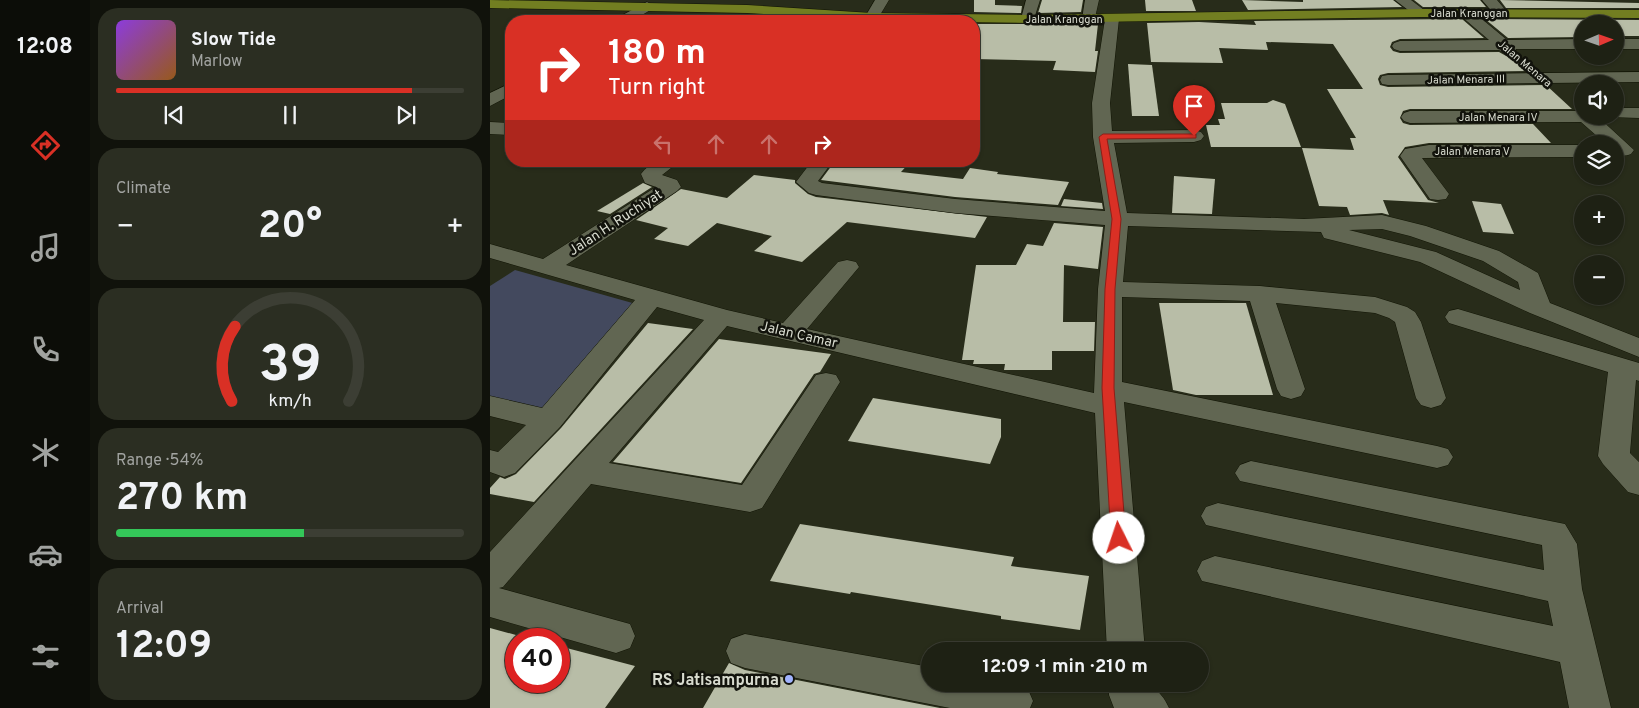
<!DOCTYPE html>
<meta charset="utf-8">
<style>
body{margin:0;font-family:Overpass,sans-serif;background:#2b2e22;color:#f1f3f6;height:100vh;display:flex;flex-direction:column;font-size:19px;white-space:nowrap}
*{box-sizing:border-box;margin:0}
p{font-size:16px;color:#a1a3a0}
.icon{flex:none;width:28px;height:28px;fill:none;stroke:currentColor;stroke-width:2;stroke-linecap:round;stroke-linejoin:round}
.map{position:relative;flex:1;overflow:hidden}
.panel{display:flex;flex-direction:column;gap:8px;padding:8px;background:#10120b;width:400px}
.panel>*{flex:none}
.guide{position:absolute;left:15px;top:15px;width:475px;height:152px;border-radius:20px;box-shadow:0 1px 4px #0004,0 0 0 1px #3c3e34;background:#d93025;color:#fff;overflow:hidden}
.needle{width:32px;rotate:88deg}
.tools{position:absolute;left:1084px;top:15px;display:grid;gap:10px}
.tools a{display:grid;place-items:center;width:50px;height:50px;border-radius:50%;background:#1e2114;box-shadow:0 1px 4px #0004,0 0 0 1px #3c3e34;font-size:25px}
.speed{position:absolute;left:15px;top:628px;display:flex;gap:10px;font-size:25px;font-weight:700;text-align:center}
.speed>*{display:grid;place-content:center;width:65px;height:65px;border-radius:50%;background:#1e2114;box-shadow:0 1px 4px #0004,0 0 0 1px #3c3e34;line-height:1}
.speed .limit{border:8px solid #d22;background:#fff;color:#111}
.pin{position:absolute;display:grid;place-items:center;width:42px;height:42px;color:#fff;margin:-51px -21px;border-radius:50% 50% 50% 0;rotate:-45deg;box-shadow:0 0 5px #0007}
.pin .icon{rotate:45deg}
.me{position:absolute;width:55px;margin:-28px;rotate:356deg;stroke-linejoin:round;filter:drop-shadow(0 0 4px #0008)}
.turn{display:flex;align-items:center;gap:18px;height:105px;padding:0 20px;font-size:22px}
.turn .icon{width:65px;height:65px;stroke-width:2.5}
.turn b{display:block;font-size:35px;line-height:42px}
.lanes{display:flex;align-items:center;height:48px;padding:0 20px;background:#0003;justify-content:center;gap:25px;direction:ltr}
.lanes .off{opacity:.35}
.big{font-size:38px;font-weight:700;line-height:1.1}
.panel .card{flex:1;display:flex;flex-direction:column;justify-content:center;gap:8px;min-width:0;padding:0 18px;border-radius:20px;background:#2b2e22}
.panel .dial{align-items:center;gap:0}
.dial svg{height:130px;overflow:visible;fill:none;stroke:#3c3e34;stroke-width:7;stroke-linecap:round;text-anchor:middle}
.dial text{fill:#f1f3f6;stroke:none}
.song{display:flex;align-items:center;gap:15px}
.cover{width:60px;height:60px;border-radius:8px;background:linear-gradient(135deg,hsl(270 70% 55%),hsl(30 70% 35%))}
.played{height:5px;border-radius:2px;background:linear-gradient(90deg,#d93025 85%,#3c3e34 85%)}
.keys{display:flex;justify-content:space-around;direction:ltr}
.heat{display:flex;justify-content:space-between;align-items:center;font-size:28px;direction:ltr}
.charge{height:8px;border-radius:4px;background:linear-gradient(90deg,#34c759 54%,#3c3e34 0)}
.trip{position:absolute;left:431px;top:642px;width:288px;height:50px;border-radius:25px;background:#1e2114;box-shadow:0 1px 4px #0004,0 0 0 1px #3c3e34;font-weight:700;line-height:50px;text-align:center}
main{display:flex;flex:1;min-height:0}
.tabs{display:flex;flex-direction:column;width:90px;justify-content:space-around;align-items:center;background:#0c0d08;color:#a1a3a0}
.tabs .icon{width:35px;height:35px}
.tabs .selected{color:#d93025}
.tabs b{font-size:22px;color:#f1f3f6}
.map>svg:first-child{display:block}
.green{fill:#43495e}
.building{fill:#b8bda7}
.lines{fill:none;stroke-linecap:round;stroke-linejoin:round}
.minor-casing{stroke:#111404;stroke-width:1}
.major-casing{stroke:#111404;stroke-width:1}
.minor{fill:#616652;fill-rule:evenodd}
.major{fill:#727e21;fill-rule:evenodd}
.route{fill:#d93025;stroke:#8d1f18}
.poi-dot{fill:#a0b3fd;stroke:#12130c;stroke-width:2}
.labels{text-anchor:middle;stroke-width:5;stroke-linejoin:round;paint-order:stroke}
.far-street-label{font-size:11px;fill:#d8dbcf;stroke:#12130c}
.street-label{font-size:14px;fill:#d8dbcf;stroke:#12130c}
.near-poi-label{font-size:16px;font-weight:bold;fill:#d8dbcf;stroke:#12130c;text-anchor:end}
</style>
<main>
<nav class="tabs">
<b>12:08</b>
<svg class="icon selected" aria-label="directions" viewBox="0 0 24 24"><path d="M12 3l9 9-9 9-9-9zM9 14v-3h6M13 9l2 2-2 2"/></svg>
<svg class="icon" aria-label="music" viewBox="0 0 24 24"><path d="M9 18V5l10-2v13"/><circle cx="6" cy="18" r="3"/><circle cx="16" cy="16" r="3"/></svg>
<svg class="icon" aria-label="phone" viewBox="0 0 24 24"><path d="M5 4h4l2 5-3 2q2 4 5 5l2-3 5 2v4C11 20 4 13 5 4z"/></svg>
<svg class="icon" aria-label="climate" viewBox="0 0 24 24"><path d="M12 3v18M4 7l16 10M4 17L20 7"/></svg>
<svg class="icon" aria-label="car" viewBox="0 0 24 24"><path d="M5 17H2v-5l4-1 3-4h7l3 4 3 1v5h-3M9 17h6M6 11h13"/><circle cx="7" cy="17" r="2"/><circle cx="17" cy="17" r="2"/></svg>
<svg class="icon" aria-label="filters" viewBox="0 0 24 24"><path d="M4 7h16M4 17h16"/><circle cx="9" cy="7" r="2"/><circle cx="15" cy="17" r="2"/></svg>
</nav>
<section class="panel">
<div class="card">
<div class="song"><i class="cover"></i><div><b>Slow Tide</b><p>Marlow</p></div></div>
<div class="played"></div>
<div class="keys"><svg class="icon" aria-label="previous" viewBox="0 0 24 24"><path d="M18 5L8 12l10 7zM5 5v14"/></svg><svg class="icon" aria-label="pause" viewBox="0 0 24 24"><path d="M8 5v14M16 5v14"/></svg><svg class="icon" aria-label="next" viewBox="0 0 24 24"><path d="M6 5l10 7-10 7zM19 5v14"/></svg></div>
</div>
<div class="card"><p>Climate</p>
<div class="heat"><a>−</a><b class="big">20°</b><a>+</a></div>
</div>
<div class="card dial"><svg viewBox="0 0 100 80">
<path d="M14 69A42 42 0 1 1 86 69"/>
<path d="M14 69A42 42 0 0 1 16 23" stroke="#d93025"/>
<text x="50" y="56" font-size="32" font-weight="700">39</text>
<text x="50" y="72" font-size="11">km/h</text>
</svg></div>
<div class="card"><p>Range · 54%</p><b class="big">270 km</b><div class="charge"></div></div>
<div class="card"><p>Arrival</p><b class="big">12:09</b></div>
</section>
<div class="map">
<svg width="1149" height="708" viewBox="0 0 1149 708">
<rect width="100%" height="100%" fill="#282c1a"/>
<path class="green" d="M25,270L146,304L58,416L0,401V286Z"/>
<g class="building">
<path d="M484,0H505V5L532,6L531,13L484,12Z"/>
<path d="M552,0H593L591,12L548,13Z"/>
<path d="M655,0H702L706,11H656Z"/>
<path d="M752,0L813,2V0H903L912,7L758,10Z"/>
<path d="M924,0H990L996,7H933Z"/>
<path d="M1010,0L1149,3V8H1016Z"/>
<path d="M972,19L994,38L910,39L902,42L900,47L903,51L910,53L1009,52L1018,57L1024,55L1042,71L898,73L890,75L888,79L890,85L898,87L1056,85L1082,109H920L913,111L910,118L913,123L920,125L1043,124L1061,143H939L915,147L908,157L938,200L949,203L893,200L899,215L892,213L860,215L857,207L829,206L812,148L864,150L860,138H866L837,89H873L843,44L776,42L778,50L729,48L733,63L661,62L657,23L709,22L766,25L764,21Z"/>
<path d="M995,19L1149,20V36H1125V24H1092V37L1018,38Z"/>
<path d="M484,24H608L605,51H608L605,72L563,70L566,61L484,59Z"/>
<path d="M638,64L662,65L669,116H642Z"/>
<path d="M783,100L795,104L811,147H721L716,125H730L728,119H735L731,103H777Z"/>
<path d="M345,161H421L411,172L473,179L480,168L508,172L507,174L579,182L568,205L465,197L331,180Z"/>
<path d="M264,175L305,180V183L318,194L326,197L497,217L485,238L357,222L312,262L264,251L282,236L227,223L198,246L164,239L178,228L146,220L191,189L237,198Z"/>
<path d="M684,176L725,179L722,214L682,213Z"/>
<path d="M153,183L162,187L120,214L107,211Z"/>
<path d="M574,199L612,203L613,209L571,206Z"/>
<path d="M982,201L1011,204L1024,234L993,232Z"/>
<path d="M564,223L613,227L608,269L574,265L573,322H605L604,351H562V370H514L515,364H483L484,360H472L486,265H526L537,244L553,246Z"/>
<path d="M669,303H756L783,395H706L683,390Z"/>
<path d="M158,323L203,329L44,502L0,494V488L10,477L15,479L26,474L71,428Z"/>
<path d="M229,339L341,354L330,372L324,374L251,483L123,462Z"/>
<path d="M383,398L511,419V437L500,464L358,441Z"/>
<path d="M310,524L524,557L521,566L599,576L590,630L511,619V616L361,592L360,594L280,581Z"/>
<path d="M0,628L26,635V681H69V646L145,666L115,708H0Z"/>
<path d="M239,663L255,670L450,708H213Z"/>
</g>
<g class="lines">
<defs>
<g id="minor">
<path d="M385,0H399L387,20H377L375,17Z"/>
<path d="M536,0H550L543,22H533L531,19Z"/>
<path d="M595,0H609L604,22H594L592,19Z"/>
<path d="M905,0H921L938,13L936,16H926Z"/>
<path d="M992,0H1007L1018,13L1016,16H1006Z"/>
<path d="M157,2L164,6L162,9L142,21H125L127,18Z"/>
<path d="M976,9L981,10L1017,40L1092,39V49H1026L1025,53L1019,55L1009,50L910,51L904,49L902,46L904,43L910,41L999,40L971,16L969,13L971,10Z"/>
<path d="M322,10L327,11L329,14L322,21H307L317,11Z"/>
<path d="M622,15L627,16L629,19L620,103L622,131L704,130L711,132L714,136L711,140L704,142L624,143L637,213L814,219L892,215L936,226L1009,251L1048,273L1060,303L1149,338V357L1040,313L930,262L834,238L831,232L638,226L633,282L770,286L885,297L917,307L925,312L931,322L956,398L951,405L941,408L931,405L926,398L905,322L899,318L885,313L786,303L815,389L811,396L801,399L791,396L787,389L760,301L632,297V382L947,446L958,449L963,457L958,465L947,468L634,402L655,651H617L605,413L237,326L119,463L252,485L326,375L336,373L346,375L350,382L272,508L260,512L101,484L13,587L9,588L140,624L145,636L140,648L126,653L0,617V552L214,320L167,307L70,427L25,473L14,477L0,472V450L8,452L36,425L0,416V396L52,408L145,300L0,258V244L53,259L166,187L155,183L151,174C161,160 174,161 190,161L172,175L187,180L191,187L187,191L76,265L237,310L293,323L348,262L357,260L366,262L369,267L317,329L604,393L608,289L615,225L465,213L326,195L319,193L306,182L322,161H343L328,181L332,183L465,199L615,211L603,137L602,103L615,19L617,16ZM892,229L920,236L993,261L1028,282L1030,290L946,252L859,230Z"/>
<rect x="1125" y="39" width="24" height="10"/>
<path d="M1149,72V82L898,85L892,84L890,80L892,76L898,75Z"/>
<path d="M21,83V95L0,106V93Z"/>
<path d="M1125,108H1149V118L1119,117L1125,116Z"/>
<path d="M920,111H1092V116H1107L1144,150L1141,154C1135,156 1130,157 1125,152V144H1116L1091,122L920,123L914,121L911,117L914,113Z"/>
<path d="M0,122L21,123V135L0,134Z"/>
<path d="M939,145H1092V157L932,158L959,194L956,199L948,200L940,199L910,156L915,149Z"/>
<path d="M968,309L1149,363V381L1146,380L1140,453L1149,462V495L1138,492L1113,464L1108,456L1118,372L959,323L955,317L959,311Z"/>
<path d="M761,461L1075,524L1087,544L1092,589L1121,708H1079L1070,662L712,581L707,571L712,561L725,556L1063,626L1058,601L716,525L711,516L716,507L728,503L1054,570L1052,545L750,481L745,473L750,465Z"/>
<path d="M255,634L440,667V684H528L537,687L543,701L540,708H460L255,668L241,663L236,651L241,639Z"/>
<path d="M618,684C646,682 666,679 679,708H624L619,695Z"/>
</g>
<path id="major" d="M0,0L257,5L382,13L538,15L931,9L1149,10V18L931,17L538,23L380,21L257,13L0,8Z"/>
</defs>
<use href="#minor" class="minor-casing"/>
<use href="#major" class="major-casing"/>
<use href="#minor" class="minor"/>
<use href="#major" class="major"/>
</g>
<path class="route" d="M704,134H706V138L617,139L631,219L625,289L624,388L636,538L634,542L629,544L624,542L621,538L612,388L615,289L622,219L609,137L613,134Z"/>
<circle class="poi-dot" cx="299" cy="679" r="5"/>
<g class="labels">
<g class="far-street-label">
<text x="979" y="17">Jalan Kranggan</text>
<text x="574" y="23">Jalan Kranggan</text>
<text transform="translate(1035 63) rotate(40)" y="4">Jalan Menara</text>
<text transform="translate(976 79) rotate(-1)" y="4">Jalan Menara III</text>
<text x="1008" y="121">Jalan Menara IV</text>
<text x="982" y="155">Jalan Menara V</text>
</g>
<g class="street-label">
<text transform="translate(125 222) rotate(-33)" y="5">Jalan H. Ruchiyat</text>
<text transform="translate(309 334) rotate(13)" y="5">Jalan Camar</text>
</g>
<g class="near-poi-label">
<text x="289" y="685">RS Jatisampurna</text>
</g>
</g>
</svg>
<div class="tools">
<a><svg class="needle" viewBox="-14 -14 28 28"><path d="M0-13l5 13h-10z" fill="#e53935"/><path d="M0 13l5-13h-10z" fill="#a1a3a0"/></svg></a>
<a><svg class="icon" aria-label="sound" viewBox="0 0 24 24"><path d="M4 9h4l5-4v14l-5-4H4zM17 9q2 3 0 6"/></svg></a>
<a><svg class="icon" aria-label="layers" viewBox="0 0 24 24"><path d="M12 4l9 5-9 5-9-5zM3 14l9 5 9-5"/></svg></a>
<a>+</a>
<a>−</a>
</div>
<div class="speed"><div class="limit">40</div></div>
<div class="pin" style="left:704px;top:136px;background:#d93025"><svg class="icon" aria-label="arrive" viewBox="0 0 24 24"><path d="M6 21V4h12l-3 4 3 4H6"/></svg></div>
<svg class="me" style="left:629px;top:538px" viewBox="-20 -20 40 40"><circle r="19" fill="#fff"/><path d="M0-13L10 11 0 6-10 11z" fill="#d93025"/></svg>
<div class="trip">12:09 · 1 min · 210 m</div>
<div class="guide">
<div class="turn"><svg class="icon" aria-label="right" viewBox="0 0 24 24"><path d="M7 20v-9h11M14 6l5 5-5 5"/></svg><div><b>180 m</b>Turn right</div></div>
<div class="lanes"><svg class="icon off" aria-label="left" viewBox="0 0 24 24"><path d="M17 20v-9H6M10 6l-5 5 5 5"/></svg><svg class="icon off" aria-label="ahead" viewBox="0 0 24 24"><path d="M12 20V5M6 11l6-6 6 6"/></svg><svg class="icon off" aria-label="ahead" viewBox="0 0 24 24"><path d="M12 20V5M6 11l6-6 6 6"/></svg><svg class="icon" aria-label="right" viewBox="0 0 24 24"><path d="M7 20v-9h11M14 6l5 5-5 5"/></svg></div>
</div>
</div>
</main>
